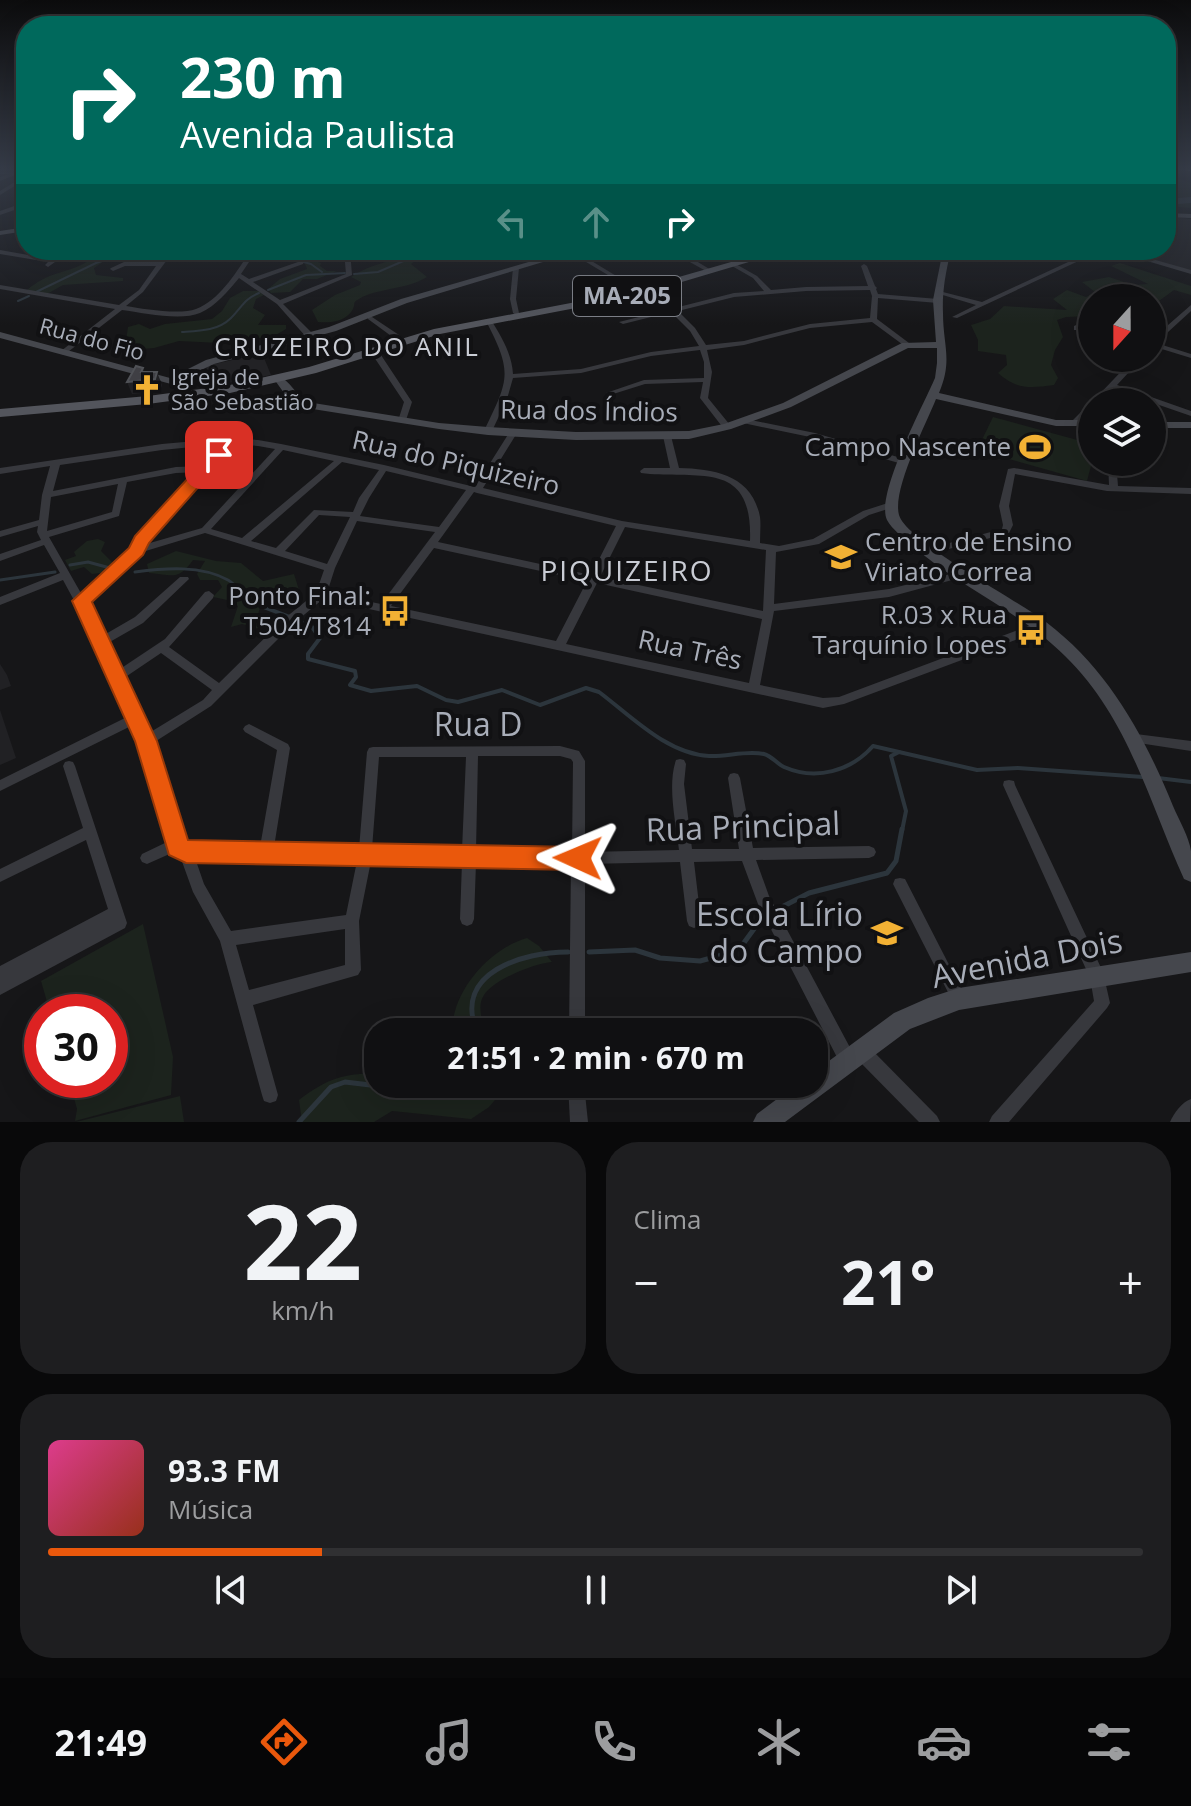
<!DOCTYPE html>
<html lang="pt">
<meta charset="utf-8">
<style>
body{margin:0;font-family:"Open Sans",sans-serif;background:#1e1e20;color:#f1f3f6;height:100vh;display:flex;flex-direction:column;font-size:30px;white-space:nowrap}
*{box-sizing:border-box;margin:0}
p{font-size:26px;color:#9c9d9f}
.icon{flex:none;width:44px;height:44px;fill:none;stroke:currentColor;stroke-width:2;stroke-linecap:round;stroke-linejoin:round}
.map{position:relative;height:1122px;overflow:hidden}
.drawer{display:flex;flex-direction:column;gap:20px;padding:20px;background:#09090a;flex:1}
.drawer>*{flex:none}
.top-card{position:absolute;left:16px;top:16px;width:1160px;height:244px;border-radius:32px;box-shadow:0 8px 32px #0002,0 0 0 2px #303032;background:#00695c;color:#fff;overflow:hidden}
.needle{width:52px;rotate:201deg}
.tools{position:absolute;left:1078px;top:284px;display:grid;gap:16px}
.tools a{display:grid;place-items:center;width:88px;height:88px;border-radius:50%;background:#101012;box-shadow:0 8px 32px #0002,0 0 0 2px #303032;font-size:40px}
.speed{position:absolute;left:24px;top:994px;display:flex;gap:16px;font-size:40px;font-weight:700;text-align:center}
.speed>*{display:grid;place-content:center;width:104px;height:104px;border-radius:50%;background:#101012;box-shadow:0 8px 32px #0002,0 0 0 2px #303032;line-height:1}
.speed .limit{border:12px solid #d22;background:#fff;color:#111}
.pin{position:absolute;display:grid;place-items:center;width:68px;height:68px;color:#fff;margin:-34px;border-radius:16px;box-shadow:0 4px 12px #0006}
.me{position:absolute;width:88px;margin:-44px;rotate:271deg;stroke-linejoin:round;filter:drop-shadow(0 0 6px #0008)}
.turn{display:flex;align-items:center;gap:28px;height:168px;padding:0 32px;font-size:36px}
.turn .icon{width:104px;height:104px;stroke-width:2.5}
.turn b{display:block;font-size:56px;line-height:68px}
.lanes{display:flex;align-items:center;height:76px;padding:0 32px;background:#0003;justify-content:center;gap:40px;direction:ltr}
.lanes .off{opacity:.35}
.big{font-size:60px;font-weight:700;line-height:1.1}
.drawer .tile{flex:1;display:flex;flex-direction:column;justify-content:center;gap:12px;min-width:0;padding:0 28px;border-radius:32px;background:#1e1e20}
.drawer .dial{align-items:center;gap:0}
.dial b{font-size:104px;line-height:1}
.song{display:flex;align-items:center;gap:24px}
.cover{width:96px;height:96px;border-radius:12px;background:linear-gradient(135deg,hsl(330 70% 55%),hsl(10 70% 35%))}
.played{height:8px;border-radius:4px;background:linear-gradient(90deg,#ea580c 25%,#303032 25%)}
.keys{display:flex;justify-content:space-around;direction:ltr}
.heat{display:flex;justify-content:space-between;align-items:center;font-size:44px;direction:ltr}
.drawer .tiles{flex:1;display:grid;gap:20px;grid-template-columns:1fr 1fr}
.tile:last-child{grid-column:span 2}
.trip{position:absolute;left:364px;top:1018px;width:464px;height:80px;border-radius:32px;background:#101012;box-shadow:0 8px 32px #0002,0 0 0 2px #303032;font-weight:700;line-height:80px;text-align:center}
.menu{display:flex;height:128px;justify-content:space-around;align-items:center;background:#060607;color:#9c9d9f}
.menu .icon{width:56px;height:56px}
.menu .on{color:#ea580c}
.menu b{font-size:36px;color:#f1f3f6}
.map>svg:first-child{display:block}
.built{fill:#222225}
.green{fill:#1c231d}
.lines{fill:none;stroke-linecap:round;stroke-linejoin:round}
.stream-far3{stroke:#2c353c;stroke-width:2}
.stream-far2{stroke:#2c353c;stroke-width:3}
.stream-far1{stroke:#2c353c;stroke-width:4}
.stream{stroke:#2c353c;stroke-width:5}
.river{fill:#2c353c;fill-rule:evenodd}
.street{fill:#37383d;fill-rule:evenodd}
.secondary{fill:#45474d;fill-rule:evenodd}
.primary{fill:#53555c;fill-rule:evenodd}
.shaded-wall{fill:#212124}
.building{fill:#3f3f44;stroke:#4f5156;stroke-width:2}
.route{fill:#ea580c;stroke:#983908;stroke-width:2}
.labels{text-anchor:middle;stroke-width:8;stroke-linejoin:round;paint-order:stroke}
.far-street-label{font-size:22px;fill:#a8adb8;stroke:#111113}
.far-poi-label{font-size:22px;fill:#a8adb8;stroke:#111113;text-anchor:start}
.shield{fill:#111113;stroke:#7b7e86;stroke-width:2}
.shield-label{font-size:24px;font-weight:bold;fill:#a8adb8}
.far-quarter-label{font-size:26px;letter-spacing:2px;fill:#c9ccd4;stroke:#111113}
.street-label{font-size:26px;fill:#a8adb8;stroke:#111113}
.poi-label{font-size:26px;fill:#a8adb8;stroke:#111113;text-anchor:end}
.neighbourhood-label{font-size:28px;letter-spacing:2px;fill:#c9ccd4;stroke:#111113}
.near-street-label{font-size:32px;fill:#a8adb8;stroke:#111113}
.near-poi-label{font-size:32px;fill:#a8adb8;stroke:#111113;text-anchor:end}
</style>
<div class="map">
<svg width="1191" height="1122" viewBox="0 0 1191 1122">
<rect width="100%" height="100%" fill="#161618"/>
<g class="built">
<path d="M1166,216L1191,219V271L1118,250H1166Z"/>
<path d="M262,353L271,375L212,386L206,366Z"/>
</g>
<g class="green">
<path d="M1166,175L1191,183V208L1166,206Z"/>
<path d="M110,250H140L107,259L94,268L96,275L123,278V281L63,285L47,294L27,290C49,272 59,275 81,265C91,260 99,254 110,250Z"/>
<path d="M446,250H532L502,259L491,253L415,261L411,264L427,277C406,290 376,288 359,299C352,303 356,302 353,309C346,322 330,323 318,322L312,310L335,295L360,285L361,282L351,277C375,260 417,256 446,250Z"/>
<path d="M309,259L321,263L320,266L327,271H337L317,279H303L290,292L271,293L268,289L280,279L307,269L305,264Z"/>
<path d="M1120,263L1191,286V295L1174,290L1152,306V298H1092V316L1066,317L1057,320L1063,337L1055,350L1051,365L1058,378L1054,385C1031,388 1017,390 998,373L1007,365L1006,355L978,351V340L971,325L990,319L1004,306L1067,310L1053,299L1067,290L1086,297L1095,292L1082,282L1109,277L1133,285L1148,284L1111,266Z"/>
<path d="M243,291H259L264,295L256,299L253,308L265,315L258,325H286V329L274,336L220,343L179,341L154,348L131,350L125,347L128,327L139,324L150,329L165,324L212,319L222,311L230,298Z"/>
<path d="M993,417L1092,444V462L1087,481L977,450Z"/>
<path d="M98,539L105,542L101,551L114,564L109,572L92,574L84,567L71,571L65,560L76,556L74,552L87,541Z"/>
<path d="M176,551L216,561L241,563L263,581L294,574L299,590L287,595L268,588L259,597L262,602L258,614L273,623L270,627L261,629L242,624L231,627L238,606L232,601L213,597L222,587L218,580H200L197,574L205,561L193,560C178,581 173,575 149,573L147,564Z"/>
<path d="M143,924L173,1057L171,1095L75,1121L77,1109L69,1080H110V1012H50L41,981Z"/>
<path d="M527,938L539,946L552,962C535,963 493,980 484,995C476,1007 484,1019 482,1032H452C452,991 489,949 527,938Z"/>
<path d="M378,1073V1084H499L500,1094L489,1107L471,1119L392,1111L374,1122H302L299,1100C328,1078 342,1074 378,1073Z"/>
<path d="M180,1096L184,1122H76Z"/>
</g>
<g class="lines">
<g class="stream-far3">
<path d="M0,173L23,174L24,177"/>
<path d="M259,250L311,264L322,272"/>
<path d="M354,274L378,272L415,256L470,250"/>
<path d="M268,290L306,275L345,273"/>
<path d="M36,292L96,263L134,250"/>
<path d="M18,301L29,296"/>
<path d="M182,332C199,331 218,331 231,318C242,307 244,299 259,293"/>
</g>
<g class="stream-far2">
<path d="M70,565L88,562L110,568"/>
<path d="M135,572C165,568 201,565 228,580C238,585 239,596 250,602"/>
<path d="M0,580L55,572"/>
</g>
<g class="stream-far1">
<path d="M245,600L290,617"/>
<path d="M297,620L312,627L320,638L308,654V659L355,671L356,677L350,685L371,691L417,686L446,700L458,702L502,690L540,705L586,688L599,692C631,716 667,754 709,756C727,757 746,750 764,754C772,756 777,764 784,767C816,781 851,771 873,746L977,770L1018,768L1143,777"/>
<path d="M899,752L891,756L906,811L902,831"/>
<path d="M1158,778L1191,782"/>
</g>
<g class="stream">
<path d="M776,910L809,893L887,873L896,861L902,829"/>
<path d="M589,952L635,950L660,958L700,961L722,955L743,944L765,914"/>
<path d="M477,1032C452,972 524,952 568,952"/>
<path d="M299,1122L331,1087L345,1082L387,1087L450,1084"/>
</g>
<path class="river" d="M1191,197V203L1166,205V199Z"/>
<g class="street">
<path d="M21,168H26V171Z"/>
<path d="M12,173L17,174L0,181V177Z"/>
<path d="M26,175V179L0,195V191Z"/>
<path d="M26,202V206L0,215V211Z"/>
<path d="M0,250L51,259L60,250H66L55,262L48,267L45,265L48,262L0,254Z"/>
<path d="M212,250H229L226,252L167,260L143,292L126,306C143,309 180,315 196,309C220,300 237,271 251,250H257L241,274L249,279L298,262L302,250H308V252L338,250L335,252L306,256L303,264L253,282L280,300L346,274L344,250H350L352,275L283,304L313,334V338H307L277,304L239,278C228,291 216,306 200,313C181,321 143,313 122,310L64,355L60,353L61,351L115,309L0,289V285L119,305L139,290L156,266H125L113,271L110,269L111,268L124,262H159L165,256Z"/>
<path d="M673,250H678L711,270L706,271L679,256L627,261L624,259L627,257L673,253Z"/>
<path d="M1094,250H1102L957,318L952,317L976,305L936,293L939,291L982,302Z"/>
<path d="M1110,250H1120L1191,270V274Z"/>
<path d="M571,251H575L618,277L613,278L571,253Z"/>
<path d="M734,263L757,276L771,290L806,287L868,286L861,266L864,264L867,266L875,286L877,288L876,289L878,294L938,299L941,301L938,303L878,298L877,319L909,343L910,345L906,347L872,322L810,328L744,345L707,350L712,372L708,398L730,425V429H724L700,398L703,382L645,384L610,395L606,393L644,380L704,378V362L700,350L651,356L581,373L513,378L507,399L492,431L488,434L484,431C509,379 513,373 486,321L487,320H491C501,336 512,354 513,374L581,369L651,352L699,346L690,331L671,312L623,324L619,322L734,293L764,291L753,278L732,266L731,265ZM870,290L872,296L870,318L810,324L744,341L706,345L695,328L678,311L734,297L806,291Z"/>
<path d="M516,266L519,268L516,299L519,313L516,315L513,313L510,299L513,268Z"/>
<path d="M622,295H626L644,308L639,309L622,297Z"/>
<path d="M1191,305V311L1156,343L1191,354V358L1152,346V339Z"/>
<path d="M368,317H372L405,339L398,341L368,319Z"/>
<path d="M1083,322L1092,324V328L1084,326L1080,330H1074V326Z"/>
<path d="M371,349H377L412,402L405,423H402L398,421L404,402L370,351Z"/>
<path d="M1134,358H1142L1117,385L1191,411V416L1113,389L1100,402H1092Z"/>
<path d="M1089,404H1092V411L1079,424H1073V420Z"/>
<path d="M743,419H746L815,433L908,460L909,462L905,465L902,464L810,437L743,423Z"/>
<path d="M513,430L517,433L483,488L622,521L750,541C753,458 698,480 641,473L640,471L644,468H670L663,436L667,433L671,436L679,468C715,469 752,475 760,517C761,525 760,534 760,543L779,546L813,539L863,511L891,502L894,503L896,505L894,507L869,515L819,544L776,552L774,604L889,589L963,571L968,574L967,576L889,597L774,611L760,685L823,698L839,697L1037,623H1045L1046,626L1045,629L844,704L823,708L323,599L293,624L211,706L153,743L181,841L188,846L260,847L277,750L245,732L243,729L245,726L249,724L288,744L290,748L274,847L359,849L367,752L369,748L373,747L560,746L579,751L585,761V852L679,850C676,823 667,786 676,760L680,759L684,760L686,764L684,784L692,849H739L728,778L730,774L734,773L738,774L740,778L753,848L869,846L874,848L876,852L874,856L869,858L756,860L769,896L854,1055L856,1061L854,1067L848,1069L842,1067L758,904L742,861L694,862L701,921L699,926L694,928L689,926L687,921L680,862L585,864V1032H569L571,864L476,863L474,919L472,924L467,926L462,924L460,919L462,862L371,861L359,921L361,970L358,975L253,1005L278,1095L276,1101L270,1103L264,1101L262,1095L220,941L193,892L180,856L174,852L147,864L142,862L140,858L142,854L167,842L140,741L133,725L0,791V780L129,716L96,641L63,580L0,605V597L60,573L44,545L0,561V554L41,540L37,532L38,526L0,537V531L39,520L42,495L50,466L0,474V468L162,444L229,438L258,440L281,444L384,465L475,487L509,433ZM222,444L205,466L176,467L53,491L60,465L162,450ZM231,444L258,446L275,449L202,528L143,545L145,541L211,471ZM283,450L334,461L242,538L211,529ZM342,462L379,470L359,498L353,512L314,510L276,548L251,541ZM386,471L466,490L439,527L360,516L369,498ZM200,472L138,538L132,549L82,595L49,537L119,516L127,482L176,473ZM118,484L112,512L47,531L51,497ZM474,492L477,493L616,526L591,575L438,542ZM319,515L350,517L327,564L285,551ZM357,521L435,532L381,604L327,593L335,568ZM625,527L766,550L763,611L600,577ZM205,533L324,570L316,593L285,618L219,683L169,647L213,598L214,595L209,591L205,592L165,639L120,669L108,643L143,623L189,579L188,577H180L135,617L104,635L86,603L139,553ZM434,548L587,581L556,641L391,606ZM597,583L762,619L749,683L566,644ZM161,653L212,690L203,700L149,733L124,678ZM478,756H560L571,759L573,762L572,852L476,850ZM379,757H466L462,850L372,849ZM195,858L357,861L346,915L231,931L204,884ZM345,929V965L249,990L236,945Z"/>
<path d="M1108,462H1116L1118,486L1191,488V494L1107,491L1015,474L1009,506L1013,525L1009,533L930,554L925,551L927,549L1002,529L1003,525L999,506L1008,469L1014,468L1109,485Z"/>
<path d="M1136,734L1191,741V751L1132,742L1130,739L1132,736Z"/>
<path d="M69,761L73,762L75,766L127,923L125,928L0,995V966L108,909L86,840L0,882V869L83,828L63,766L65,762Z"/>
<path d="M1009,780L1014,781L1015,785L1103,972L1110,1003L1107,1008L1009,1122H989L992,1116L1094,1001L1090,978L1003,785L1004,781Z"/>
<path d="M900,878L905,879L964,994L967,999L964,1004L959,1007L954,1004L893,884L895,879Z"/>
<path d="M862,1044L868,1046L937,1116L940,1122H919L856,1058L854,1052L856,1046Z"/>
<path d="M568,1084H584L588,1122H570Z"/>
<path d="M1191,1099L1190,1122H1170C1174,1113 1182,1102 1191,1099Z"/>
</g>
<g class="secondary">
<path d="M1166,213L1191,214V218L1166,217Z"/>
<path d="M26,227V231L0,235V231Z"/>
<path d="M570,250H583L407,303L336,331L214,364L171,384L0,338V332L170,378L206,360L329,327L401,299Z"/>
<path d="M943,250H951C946,271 942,291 943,313C943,346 953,360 939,393L1056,420H1092V426H1056L936,399C926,424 892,490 899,515C907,542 1019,601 1046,622C1108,669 1144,735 1173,806C1179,820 1189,837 1191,851C1191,861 1191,872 1191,882L1184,879C1149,802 1128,717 1065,656C1020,611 960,588 913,546C904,539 892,529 887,520C875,495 924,404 935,378L937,363V348H908L791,407L731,429L689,439L576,440L488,435L439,429L300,407L289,400L274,379L279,376C290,381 296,395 307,402L439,423L488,427L576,432L689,431L724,424L783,403L902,343L936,342L933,300Z"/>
<rect x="1152" y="422" width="39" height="6"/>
<path d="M1191,952V972L959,1010L910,1029L785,1122H753L757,1114L797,1084H814V1072L894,1013L928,998L959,988Z"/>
</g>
<g class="primary">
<path d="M1181,168H1191V171L1182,170Z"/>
<path d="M773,250H789L628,298L440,334L316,373L230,393L148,404L0,417V409L148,396L230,385L309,367L434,329L623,293Z"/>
</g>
</g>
<g class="shaded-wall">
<path d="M143,368L148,379L157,372L162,385L160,391L132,394L127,382L141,372Z"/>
<path d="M0,664L7,675L11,686L0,690Z"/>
<path d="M0,710L16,758L0,765Z"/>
</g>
<path class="building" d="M136,366L143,368L141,372H157L155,379L127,382Z"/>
<linearGradient id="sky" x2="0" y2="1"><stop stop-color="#0c0c0d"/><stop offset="0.52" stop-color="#363c48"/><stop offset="1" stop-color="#363c48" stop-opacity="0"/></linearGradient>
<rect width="1191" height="325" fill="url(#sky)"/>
<path class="route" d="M219,450L224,451V458L149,543L143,555L92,602L157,741L188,840L578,847L587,850L591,858L587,866L578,870L186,863L169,855L135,741L72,601L129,548L135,536L213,451Z"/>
<defs>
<symbol id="church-bare" viewBox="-9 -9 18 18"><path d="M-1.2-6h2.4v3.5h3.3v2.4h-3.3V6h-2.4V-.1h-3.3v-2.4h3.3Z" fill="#f2b134" stroke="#111113" stroke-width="2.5" paint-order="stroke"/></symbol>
<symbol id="stadium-bare" viewBox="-9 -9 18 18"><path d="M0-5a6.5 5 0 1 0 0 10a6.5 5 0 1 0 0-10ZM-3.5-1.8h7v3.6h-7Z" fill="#f2b134" stroke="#111113" stroke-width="2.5" paint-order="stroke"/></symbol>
<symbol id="school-bare" viewBox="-9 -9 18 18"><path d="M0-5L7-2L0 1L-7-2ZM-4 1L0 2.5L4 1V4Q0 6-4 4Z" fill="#f2b134" stroke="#111113" stroke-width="2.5" paint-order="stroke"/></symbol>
<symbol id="bus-bare" viewBox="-9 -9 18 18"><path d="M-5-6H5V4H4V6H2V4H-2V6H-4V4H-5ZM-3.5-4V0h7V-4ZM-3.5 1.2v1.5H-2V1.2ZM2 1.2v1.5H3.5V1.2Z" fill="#f2b134" stroke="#111113" stroke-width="2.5" paint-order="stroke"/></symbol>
</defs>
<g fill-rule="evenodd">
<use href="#church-bare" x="125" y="368" width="44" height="44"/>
<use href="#stadium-bare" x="1013" y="425" width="44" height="44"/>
<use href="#school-bare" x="819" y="535" width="44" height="44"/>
<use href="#bus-bare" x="373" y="589" width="44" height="44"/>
<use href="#bus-bare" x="1009" y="608" width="44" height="44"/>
<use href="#school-bare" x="865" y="911" width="44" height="44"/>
</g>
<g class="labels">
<g class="far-street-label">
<text transform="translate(92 339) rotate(15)" y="8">Rua do Fio</text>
</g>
<g class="far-poi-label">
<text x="171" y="385">Igreja de<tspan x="171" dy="25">São Sebastião</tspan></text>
</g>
<rect class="shield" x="573" y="276" width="108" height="40" rx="6"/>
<g class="shield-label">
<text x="627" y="304">MA-205</text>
</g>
<g class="far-quarter-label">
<text x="347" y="356">CRUZEIRO DO ANIL</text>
</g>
<g class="street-label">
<text transform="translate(589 411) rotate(1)" y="9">Rua dos Índios</text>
<text transform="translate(456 463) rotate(13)" y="9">Rua do Piquizeiro</text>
<text transform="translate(690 650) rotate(12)" y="9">Rua Três</text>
</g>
<g class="poi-label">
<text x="1011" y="456">Campo Nascente</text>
<text x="865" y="551" text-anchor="start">Centro de Ensino<tspan x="865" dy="30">Viriato Correa</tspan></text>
<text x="371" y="605">Ponto Final:<tspan x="371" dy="30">T504/T814</tspan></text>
<text x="1007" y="624">R.03 x Rua<tspan x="1007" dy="30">Tarquínio Lopes</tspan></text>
</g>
<g class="neighbourhood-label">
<text x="627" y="581">PIQUIZEIRO</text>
</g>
<g class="near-street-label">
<text x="478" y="736">Rua D</text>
<text transform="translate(743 827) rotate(-2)" y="11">Rua Principal</text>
<text transform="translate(1027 959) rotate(-11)" y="11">Avenida Dois</text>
</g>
<g class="near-poi-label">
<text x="863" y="926">Escola Lírio<tspan x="863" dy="37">do Campo</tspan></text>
</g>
</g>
</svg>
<div class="tools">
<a><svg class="needle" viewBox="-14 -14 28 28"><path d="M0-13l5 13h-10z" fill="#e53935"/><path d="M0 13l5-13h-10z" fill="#9c9d9f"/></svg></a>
<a><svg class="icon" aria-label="layers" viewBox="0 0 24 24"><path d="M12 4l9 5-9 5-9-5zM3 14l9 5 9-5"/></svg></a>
</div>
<div class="speed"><div class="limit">30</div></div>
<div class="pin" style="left:219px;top:455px;background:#d93025"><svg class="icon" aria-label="arrive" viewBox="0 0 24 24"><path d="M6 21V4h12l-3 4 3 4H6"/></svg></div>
<svg class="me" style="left:578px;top:858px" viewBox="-20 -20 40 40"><path d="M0-17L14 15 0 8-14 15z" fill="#ea580c" stroke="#fff" stroke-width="4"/></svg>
<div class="trip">21:51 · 2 min · 670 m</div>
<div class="top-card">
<div class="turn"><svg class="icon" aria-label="right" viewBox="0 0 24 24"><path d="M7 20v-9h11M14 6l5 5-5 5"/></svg><div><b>230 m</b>Avenida Paulista</div></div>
<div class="lanes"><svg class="icon off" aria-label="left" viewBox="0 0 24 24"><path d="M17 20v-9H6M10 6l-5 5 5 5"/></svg><svg class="icon off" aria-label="ahead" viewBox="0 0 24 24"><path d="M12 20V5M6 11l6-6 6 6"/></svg><svg class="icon" aria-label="right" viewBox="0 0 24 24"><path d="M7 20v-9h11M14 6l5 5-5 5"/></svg></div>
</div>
</div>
<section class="drawer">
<div class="tiles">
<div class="tile dial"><b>22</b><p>km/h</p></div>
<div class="tile"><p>Clima</p>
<div class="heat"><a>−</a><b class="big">21°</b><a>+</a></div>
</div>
<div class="tile">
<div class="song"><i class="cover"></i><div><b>93.3 FM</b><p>Música</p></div></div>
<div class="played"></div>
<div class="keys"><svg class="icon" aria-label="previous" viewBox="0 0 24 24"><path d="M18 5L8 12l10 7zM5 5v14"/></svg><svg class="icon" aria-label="pause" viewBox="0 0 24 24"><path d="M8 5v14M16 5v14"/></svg><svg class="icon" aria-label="next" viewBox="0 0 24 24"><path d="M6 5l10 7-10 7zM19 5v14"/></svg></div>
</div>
</div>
</section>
<nav class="menu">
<b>21:49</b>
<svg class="icon on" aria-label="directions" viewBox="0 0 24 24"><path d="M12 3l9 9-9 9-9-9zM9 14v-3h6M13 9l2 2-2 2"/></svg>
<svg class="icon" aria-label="music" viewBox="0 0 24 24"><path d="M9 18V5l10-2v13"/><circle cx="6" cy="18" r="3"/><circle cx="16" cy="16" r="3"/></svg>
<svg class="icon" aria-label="phone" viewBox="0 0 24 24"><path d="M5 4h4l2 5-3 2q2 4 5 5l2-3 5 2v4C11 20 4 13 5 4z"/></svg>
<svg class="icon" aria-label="climate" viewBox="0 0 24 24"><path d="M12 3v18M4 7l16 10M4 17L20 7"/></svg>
<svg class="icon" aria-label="car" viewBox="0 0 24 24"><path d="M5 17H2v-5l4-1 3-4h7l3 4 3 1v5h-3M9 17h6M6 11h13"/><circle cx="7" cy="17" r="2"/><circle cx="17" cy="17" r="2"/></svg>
<svg class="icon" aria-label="filters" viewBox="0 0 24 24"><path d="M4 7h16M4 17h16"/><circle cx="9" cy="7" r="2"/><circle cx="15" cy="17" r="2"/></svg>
</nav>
